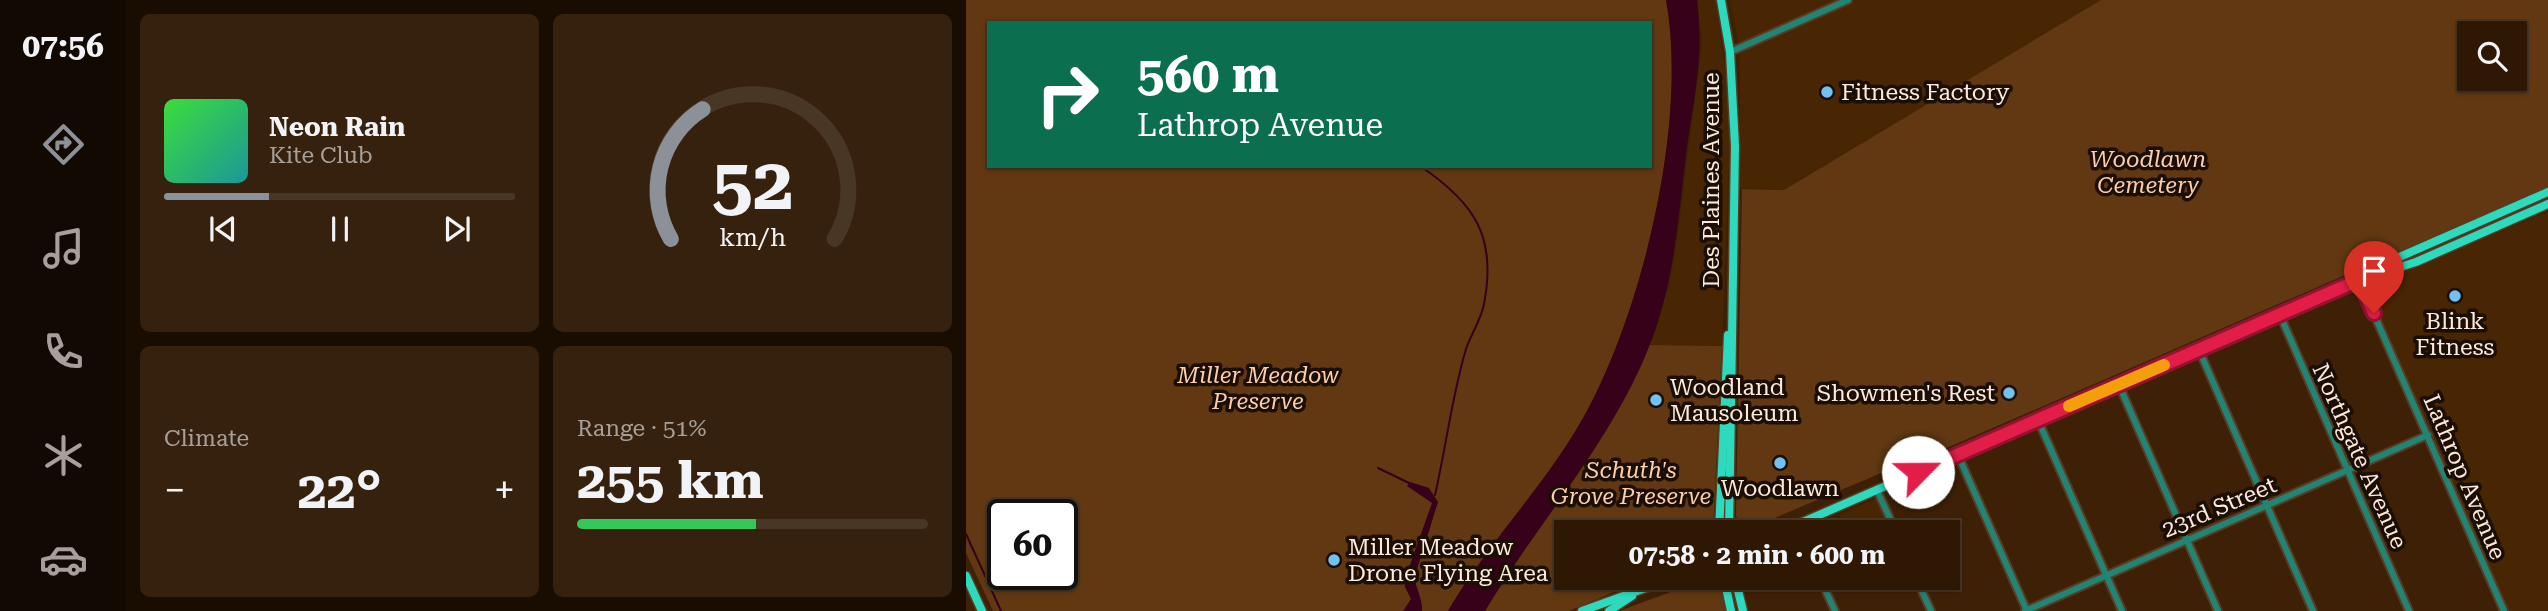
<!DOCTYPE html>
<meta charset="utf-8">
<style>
body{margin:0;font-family:"Roboto Serif",serif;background:#36210e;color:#f1f3f6;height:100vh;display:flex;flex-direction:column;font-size:26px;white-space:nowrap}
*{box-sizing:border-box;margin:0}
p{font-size:23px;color:#a7a09a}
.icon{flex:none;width:38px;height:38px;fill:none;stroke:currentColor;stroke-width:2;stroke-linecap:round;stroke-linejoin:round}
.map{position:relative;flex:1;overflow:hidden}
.drawer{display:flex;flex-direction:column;gap:14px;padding:14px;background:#190d02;width:840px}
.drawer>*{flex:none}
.top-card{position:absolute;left:21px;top:21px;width:665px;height:147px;border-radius:0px;box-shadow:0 2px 5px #0004,0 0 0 2px #493726;background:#0b6e4f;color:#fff;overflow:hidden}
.buttons{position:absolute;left:1491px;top:21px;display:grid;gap:14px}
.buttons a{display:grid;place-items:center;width:70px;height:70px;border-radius:0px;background:#2e1804;box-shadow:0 2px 5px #0004,0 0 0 2px #493726;font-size:35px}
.speed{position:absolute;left:21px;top:499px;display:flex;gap:14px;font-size:35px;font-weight:700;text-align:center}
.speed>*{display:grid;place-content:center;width:91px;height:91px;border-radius:50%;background:#2e1804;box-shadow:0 2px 5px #0004,0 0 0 2px #493726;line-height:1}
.speed .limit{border:4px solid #111;border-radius:10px;background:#fff;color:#111}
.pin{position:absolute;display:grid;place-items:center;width:60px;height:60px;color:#fff;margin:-72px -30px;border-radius:50% 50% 50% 0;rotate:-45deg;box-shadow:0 0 7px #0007}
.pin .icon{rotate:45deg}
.me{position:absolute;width:77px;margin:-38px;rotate:67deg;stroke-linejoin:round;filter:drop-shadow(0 0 5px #0008)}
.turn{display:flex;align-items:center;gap:24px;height:147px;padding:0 35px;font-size:32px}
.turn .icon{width:91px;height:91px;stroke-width:2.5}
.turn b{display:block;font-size:49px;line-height:60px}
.big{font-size:52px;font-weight:700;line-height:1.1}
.drawer .card{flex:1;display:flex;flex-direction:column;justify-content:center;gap:10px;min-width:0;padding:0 24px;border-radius:10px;background:#36210e}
.drawer .dial{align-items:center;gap:0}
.dial svg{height:182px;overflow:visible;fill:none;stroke:#493726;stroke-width:7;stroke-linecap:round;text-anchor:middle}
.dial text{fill:#f1f3f6;stroke:none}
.song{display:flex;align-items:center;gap:21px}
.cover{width:84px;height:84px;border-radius:10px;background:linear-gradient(135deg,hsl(120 70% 55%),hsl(180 70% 35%))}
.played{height:7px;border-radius:4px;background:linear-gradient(90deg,#8c9099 30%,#493726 30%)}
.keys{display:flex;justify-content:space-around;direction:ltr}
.heat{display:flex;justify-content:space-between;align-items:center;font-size:38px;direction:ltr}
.charge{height:10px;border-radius:5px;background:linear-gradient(90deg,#34c759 51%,#493726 0)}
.drawer .tiles{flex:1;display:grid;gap:14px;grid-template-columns:repeat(2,1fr)}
.trip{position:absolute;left:588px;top:520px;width:406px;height:70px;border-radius:0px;background:#2e1804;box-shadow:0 2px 5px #0004,0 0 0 2px #493726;font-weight:700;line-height:70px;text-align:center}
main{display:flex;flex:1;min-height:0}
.tab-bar{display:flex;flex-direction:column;width:126px;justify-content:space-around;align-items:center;background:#120a02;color:#a7a09a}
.tab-bar .icon{width:49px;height:49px}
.tab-bar .on{color:#8c9099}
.tab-bar b{font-size:32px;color:#f1f3f6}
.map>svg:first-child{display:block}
.built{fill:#482503}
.green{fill:#613812;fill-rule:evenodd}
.water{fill:#360119}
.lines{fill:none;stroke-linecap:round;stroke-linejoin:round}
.stream{stroke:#360119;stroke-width:2}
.minor-casing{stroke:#593c24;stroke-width:10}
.major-casing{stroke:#593c24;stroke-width:11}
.minor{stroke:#228473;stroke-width:6}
.major{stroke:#2ddabe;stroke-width:8}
.route-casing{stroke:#92132f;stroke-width:18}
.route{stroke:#e11d48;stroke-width:12}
.slow{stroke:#f59e0b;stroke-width:12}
.poi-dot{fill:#71c1f5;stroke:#1b0e05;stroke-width:2.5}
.labels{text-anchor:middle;stroke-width:7;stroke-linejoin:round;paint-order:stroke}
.poi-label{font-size:23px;fill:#fde9da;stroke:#1b0e05;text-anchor:start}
.park-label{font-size:23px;font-style:italic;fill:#fbcdaa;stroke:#1b0e05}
.street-label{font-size:23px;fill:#fde9da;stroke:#1b0e05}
</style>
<main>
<nav class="tab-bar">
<b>07:56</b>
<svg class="icon on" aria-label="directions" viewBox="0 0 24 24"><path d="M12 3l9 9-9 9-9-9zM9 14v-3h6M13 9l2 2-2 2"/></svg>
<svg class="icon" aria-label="music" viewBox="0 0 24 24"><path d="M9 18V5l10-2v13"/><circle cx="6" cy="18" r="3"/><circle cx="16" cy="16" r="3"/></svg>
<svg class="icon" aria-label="phone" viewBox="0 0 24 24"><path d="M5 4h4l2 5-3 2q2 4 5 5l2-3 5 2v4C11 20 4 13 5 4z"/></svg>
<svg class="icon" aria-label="climate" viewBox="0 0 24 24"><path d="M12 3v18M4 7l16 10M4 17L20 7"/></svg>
<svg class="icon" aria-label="car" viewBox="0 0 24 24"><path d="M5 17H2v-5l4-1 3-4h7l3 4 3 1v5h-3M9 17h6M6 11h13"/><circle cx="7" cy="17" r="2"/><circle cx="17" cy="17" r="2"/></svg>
</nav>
<section class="drawer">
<div class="tiles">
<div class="card">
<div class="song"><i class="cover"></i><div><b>Neon Rain</b><p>Kite Club</p></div></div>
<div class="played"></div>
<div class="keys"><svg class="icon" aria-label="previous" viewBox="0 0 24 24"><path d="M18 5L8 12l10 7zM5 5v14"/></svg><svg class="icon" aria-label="pause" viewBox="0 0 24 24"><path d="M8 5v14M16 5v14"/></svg><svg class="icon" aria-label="next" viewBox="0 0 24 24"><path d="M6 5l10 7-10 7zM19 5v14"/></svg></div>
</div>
<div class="card dial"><svg viewBox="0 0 100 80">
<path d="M14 69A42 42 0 1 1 86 69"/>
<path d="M14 69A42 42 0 0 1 28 12" stroke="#8c9099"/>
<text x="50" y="56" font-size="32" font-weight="700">52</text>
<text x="50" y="72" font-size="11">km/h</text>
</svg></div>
<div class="card"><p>Climate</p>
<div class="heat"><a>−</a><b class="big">22°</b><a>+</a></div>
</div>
<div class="card"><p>Range · 51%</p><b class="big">255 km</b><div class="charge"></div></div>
</div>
</section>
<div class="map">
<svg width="1582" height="611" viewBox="0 0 1582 611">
<rect width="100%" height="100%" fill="#3e2006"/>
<g class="built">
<path d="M731,0H750L763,98L764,135L756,346L683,345L704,282L712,233L736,41Z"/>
<path d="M764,0H1135L818,190L774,188V51Z"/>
<path d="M1582,212V611H1540L1399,287Z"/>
<path d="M915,496L930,530L881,532L874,515Z"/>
</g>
<g class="green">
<path d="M0,0H700C722,119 678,305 621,411C582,483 523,541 482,611H27L0,553ZM23,23H684V166H23ZM37,514H96V574H37Z"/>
<path d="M1135,0H1582V187L930,470L920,471L787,527L775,524L770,516L776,189L818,190ZM1549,33V79H1503V33Z"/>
<path d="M683,345L756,346L747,532H600V578H681L603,611H519C573,520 643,443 683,345Z"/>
<path d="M743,578H748L755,585L761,611H653Z"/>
</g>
<g class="water">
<path d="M700,0H731C738,58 729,91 721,147C713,208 710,267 691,325C655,433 576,515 519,611H482C523,541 582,483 621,411C678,305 722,119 700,0Z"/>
<path d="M444,482L463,488L472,502L449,576C449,589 457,598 456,611H437L445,599L439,587V579L466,503L441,486Z"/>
</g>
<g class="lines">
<g class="stream">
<path d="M454,166C509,203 531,237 518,304C515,320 505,334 500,349C486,396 480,447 469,495"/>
<path d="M412,468L443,483"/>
<path d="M0,534L35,611"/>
</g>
<defs>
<g id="minor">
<path d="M764,52L882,0"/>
<path d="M1393,280L1538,611"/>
<path d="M1314,315L1443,611"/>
<path d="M1233,350L1347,611"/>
<path d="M1153,385L1252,611"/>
<path d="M1072,420L1156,611"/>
<path d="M992,455L1061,611"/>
<path d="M911,490L930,532"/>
<path d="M854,578L869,611"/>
<path d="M950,578L965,611"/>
<path d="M1059,611L1462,435"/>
</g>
<g id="major">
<path d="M755,0L764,52L769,146L763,532"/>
<path d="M1396,278L1406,269L1582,192"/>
<path d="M753,532L762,335"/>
<path d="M814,532L1393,280L1450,262L1582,204"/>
<path d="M0,576L16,611"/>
<path d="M758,578L765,611"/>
<path d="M769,578L777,611"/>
<path d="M616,611L707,578"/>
<path d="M643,611L666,596"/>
</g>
</defs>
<use href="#minor" class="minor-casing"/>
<use href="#major" class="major-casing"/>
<use href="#minor" class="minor"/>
<use href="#major" class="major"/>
</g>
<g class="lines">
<defs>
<path id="route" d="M952,472L1393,280L1408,313"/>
</defs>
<use href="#route" class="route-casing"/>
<use href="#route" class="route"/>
<path class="slow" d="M1103,406L1198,365"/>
</g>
<g class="poi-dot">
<circle cx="861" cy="92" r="7"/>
<circle cx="1489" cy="296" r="7"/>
<circle cx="1043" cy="393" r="7"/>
<circle cx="690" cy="400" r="7"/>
<circle cx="814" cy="463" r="7"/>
<circle cx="368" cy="560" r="7"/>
</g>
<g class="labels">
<g class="poi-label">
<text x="875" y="100">Fitness Factory</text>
<text x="1489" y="329" text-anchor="middle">Blink<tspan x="1489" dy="26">Fitness</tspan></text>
<text x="704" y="395">Woodland<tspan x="704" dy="26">Mausoleum</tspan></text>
<text x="1029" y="401" text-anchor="end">Showmen's Rest</text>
<text x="814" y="496" text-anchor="middle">Woodlawn</text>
<text x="382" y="555">Miller Meadow<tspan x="382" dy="26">Drone Flying Area</tspan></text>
</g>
<g class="park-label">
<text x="1182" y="167">Woodlawn<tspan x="1182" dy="26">Cemetery</tspan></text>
<text x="292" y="383">Miller Meadow<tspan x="292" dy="26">Preserve</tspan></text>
<text x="665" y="478">Schuth's<tspan x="665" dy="26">Grove Preserve</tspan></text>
</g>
<g class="street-label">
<text transform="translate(745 180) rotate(-90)" y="8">Des Plaines Avenue</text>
<text transform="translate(1394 456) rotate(66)" y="8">Northgate Avenue</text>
<text transform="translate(1499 477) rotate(67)" y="8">Lathrop Avenue</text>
<text transform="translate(1253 507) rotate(-23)" y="8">23rd Street</text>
</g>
</g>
</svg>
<div class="buttons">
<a><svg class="icon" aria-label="search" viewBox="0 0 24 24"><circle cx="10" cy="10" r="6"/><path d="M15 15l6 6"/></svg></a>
</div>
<div class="speed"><div class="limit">60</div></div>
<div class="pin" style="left:1408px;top:313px;background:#d93025"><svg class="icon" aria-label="arrive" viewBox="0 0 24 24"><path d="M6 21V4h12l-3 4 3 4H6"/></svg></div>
<svg class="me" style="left:952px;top:472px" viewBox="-20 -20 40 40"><circle r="19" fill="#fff"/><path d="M0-13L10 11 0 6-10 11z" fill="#e11d48"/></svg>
<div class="trip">07:58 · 2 min · 600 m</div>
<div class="top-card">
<div class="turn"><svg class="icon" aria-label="right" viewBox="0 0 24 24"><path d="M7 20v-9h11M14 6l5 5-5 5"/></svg><div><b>560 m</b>Lathrop Avenue</div></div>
</div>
</div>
</main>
